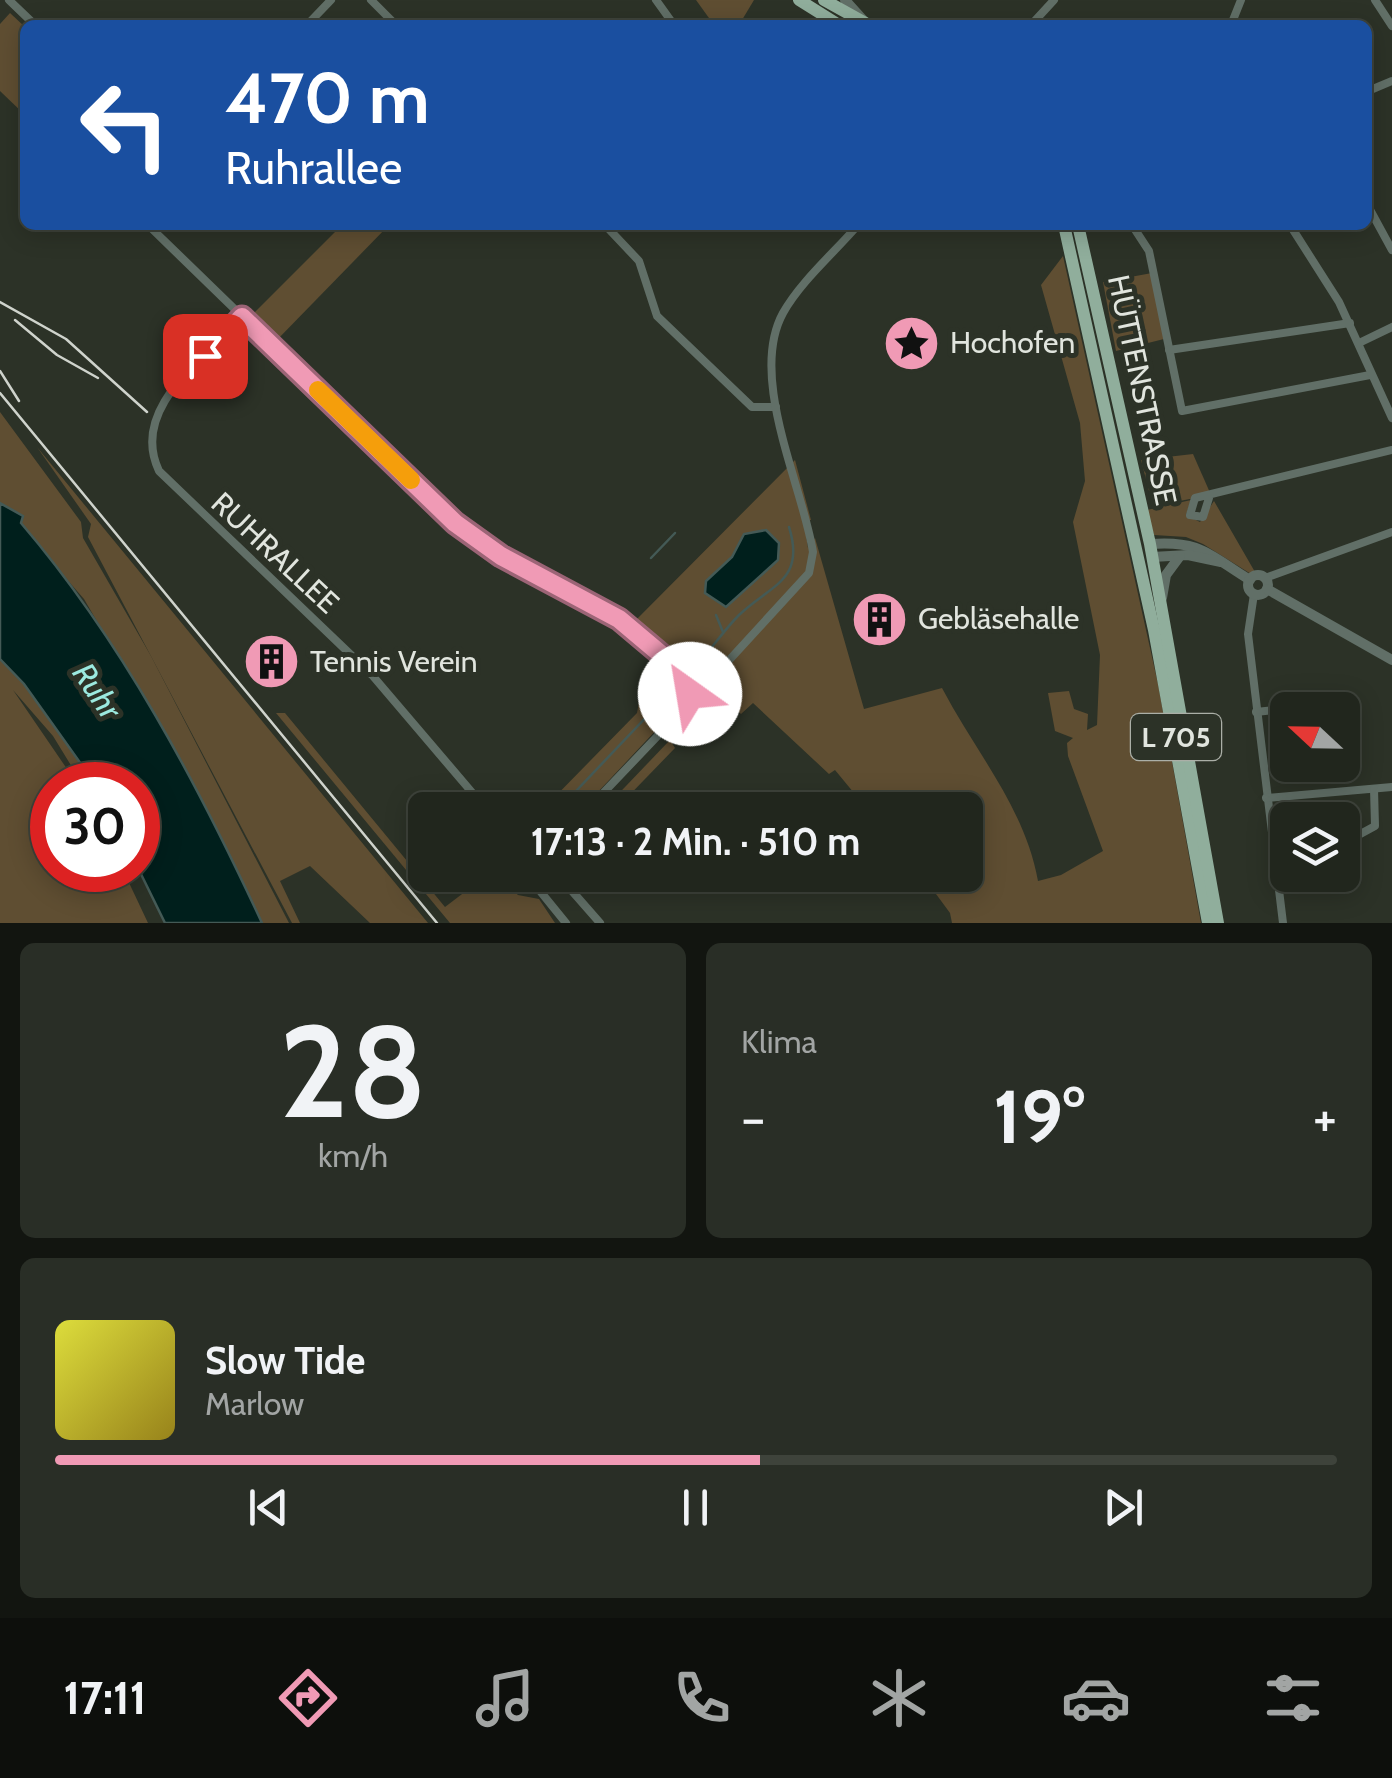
<!DOCTYPE html>
<html lang="de">
<meta charset="utf-8">
<style>
body{margin:0;font-family:Cabin,sans-serif;background:#292e26;color:#f1f3f6;height:100vh;display:flex;flex-direction:column;font-size:38px;white-space:nowrap}
*{box-sizing:border-box;margin:0}
p{font-size:32px;color:#a2a5a4}
.icon{flex:none;width:55px;height:55px;fill:none;stroke:currentColor;stroke-width:2;stroke-linecap:round;stroke-linejoin:round}
.map{position:relative;height:923px;overflow:hidden}
.panel{display:flex;flex-direction:column;gap:20px;padding:20px;background:#121510;flex:1}
.panel>*{flex:none}
.banner{position:absolute;left:20px;top:20px;width:1352px;height:210px;border-radius:15px;box-shadow:0 5px 25px #0003,0 0 0 2px #3e433b;background:#1a4fa0;color:#fff;overflow:hidden}
.needle{width:65px;rotate:292deg}
.fabs{position:absolute;left:1270px;top:692px;display:grid;gap:20px}
.fabs a{display:grid;place-items:center;width:90px;height:90px;border-radius:15px;background:#21261d;box-shadow:0 5px 25px #0003,0 0 0 2px #3e433b;font-size:50px}
.speed{position:absolute;left:30px;top:762px;display:flex;gap:20px;font-size:50px;font-weight:700;text-align:center}
.speed>*{display:grid;place-content:center;width:130px;height:130px;border-radius:50%;background:#21261d;box-shadow:0 5px 25px #0003,0 0 0 2px #3e433b;line-height:1}
.speed .limit{border:15px solid #d22;background:#fff;color:#111}
.pin{position:absolute;display:grid;place-items:center;width:85px;height:85px;color:#fff;margin:-42px;border-radius:20px;box-shadow:0 5px 15px #0006}
.me{position:absolute;width:110px;margin:-55px;rotate:328deg;stroke-linejoin:round;filter:drop-shadow(0 0 8px #0008)}
.turn{display:flex;align-items:center;gap:35px;height:210px;padding:0 40px;font-size:45px}
.turn .icon{width:130px;height:130px;stroke-width:2.5}
.turn b{display:block;font-size:70px;line-height:85px}
.big{font-size:75px;font-weight:700;line-height:1.1}
.panel .tile{flex:1;display:flex;flex-direction:column;justify-content:center;gap:15px;min-width:0;padding:0 35px;border-radius:15px;background:#292e26}
.panel .dial{align-items:center;gap:0}
.dial b{font-size:130px;line-height:1}
.song{display:flex;align-items:center;gap:30px}
.cover{width:120px;height:120px;border-radius:15px;background:linear-gradient(135deg,hsl(60 70% 55%),hsl(50 70% 35%))}
.played{height:10px;border-radius:5px;background:linear-gradient(90deg,#f09ab5 55%,#3e433b 55%)}
.keys{display:flex;justify-content:space-around;direction:ltr}
.heat{display:flex;justify-content:space-between;align-items:center;font-size:55px;direction:ltr}
.panel .tiles{flex:1;display:grid;gap:20px;grid-template-columns:1fr 1fr}
.tile:last-child{grid-column:span 2}
.trip{position:absolute;left:408px;top:792px;width:575px;height:100px;border-radius:15px;background:#21261d;box-shadow:0 5px 25px #0003,0 0 0 2px #3e433b;font-weight:700;line-height:100px;text-align:center}
.tabs{display:flex;height:160px;justify-content:space-around;align-items:center;background:#0d0f0c;color:#a2a5a4}
.tabs .icon{width:70px;height:70px}
.tabs .active{color:#f09ab5}
.tabs b{font-size:45px;color:#f1f3f6}
.map>svg:first-child{display:block}
.green{fill:#5f4e32}
.water{fill:#001f1c;stroke:#445a56;stroke-width:2.5}
.lines{fill:none;stroke-linecap:round;stroke-linejoin:round}
.stream{stroke:#445a56;stroke-width:2.5}
.minor{stroke:#616f67;stroke-width:8}
.tertiary{stroke:#616f67;stroke-width:10}
.primary{stroke:#90ae9c;stroke-width:12}
.rail{stroke:#cfd3cc;stroke-width:2.5}
.route-casing{stroke:#9c6476;stroke-width:25}
.route{stroke:#f09ab5;stroke-width:18}
.slow{stroke:#f59e0b;stroke-width:18}
.labels{text-anchor:middle;stroke-width:10;stroke-linejoin:round;paint-order:stroke}
.shield{fill:#2c3227;stroke:#abafa7;stroke-width:2.5}
.shield-label{font-size:28px;font-weight:bold;fill:#e1e5de}
.poi-label{font-size:30px;fill:#e1e5de;stroke:#2c3227;text-anchor:start}
.street-label{font-size:30px;fill:#e1e5de;stroke:#2c3227}
.water-label{font-size:32px;font-style:italic;fill:#9ceae0;stroke:#2c3227}
</style>
<div class="map">
<svg width="1392" height="923" viewBox="0 0 1392 923">
<rect width="100%" height="100%" fill="#2c3227"/>
<g class="green">
<path d="M696,0H754L739,25H714Z"/>
<path d="M10,13L25,27V115L0,91V24Z"/>
<path d="M342,225H389L275,342L250,317Z"/>
<path d="M1063,256L1158,684L1201,923H952L950,913L922,875H965V810H868L835,770L829,774L753,703L741,714L733,707L682,737L677,732C704,706 718,724 729,680L714,663L703,667L687,662L677,674L683,690L675,710L581,810H542L637,713L639,702L676,661L633,623L795,460L811,520L804,521L808,548L815,538L864,709L942,688C976,753 1025,808 1038,881L1061,875L1103,851L1068,756L1067,743L1073,738L1055,731L1048,693L1069,691L1074,709L1088,714L1087,730L1097,725L1100,655L1073,522L1085,481L1080,423L1041,285Z"/>
<path d="M1152,273L1164,339L1116,351L1103,282Z"/>
<path d="M0,412L81,522L83,538L151,656L289,923H262L211,818L84,599L0,503Z"/>
<path d="M37,447L428,923H370L310,866L280,881L300,923H292L88,537L91,524Z"/>
<path d="M1193,454L1211,495L1153,506L1141,460Z"/>
<path d="M1191,500L1186,515L1200,522L1214,501L1255,572L1251,574L1203,544L1186,537L1154,535L1147,510Z"/>
<path d="M0,659L24,684L96,785H83L53,736L13,690L78,785H52V870H123L148,923H0Z"/>
<path d="M276,713H285L445,907L487,875H509L505,883L518,895L539,899L555,923H450Z"/>
<path d="M670,740L675,748L615,810H603Z"/>
</g>
<g class="water">
<path d="M0,503L23,516L21,523C122,641 197,783 262,923H165L138,868V785H96L24,684L0,659Z"/>
<path d="M766,530L779,543L778,560L726,607L705,593L706,581L732,557L744,534Z"/>
</g>
<g class="lines">
<g class="stream">
<path d="M651,558L675,533"/>
<path d="M716,615L723,632"/>
<path d="M703,658C715,644 726,628 739,615C770,585 806,581 789,527"/>
<path d="M558,810L671,691"/>
</g>
<g class="minor">
<path d="M9,0L35,25"/>
<path d="M371,0L396,25"/>
<path d="M656,0L674,25"/>
<path d="M1375,0L1392,26"/>
<path d="M307,25L331,0"/>
<path d="M1031,25L1054,0"/>
<path d="M1231,25L1241,0"/>
<path d="M1368,91L1392,81"/>
<path d="M1368,206L1392,250"/>
<path d="M148,225L455,523C532,581 625,609 692,682"/>
<path d="M605,225L639,261L657,316L752,407H776"/>
<path d="M1132,225L1149,251L1182,411L1370,375"/>
<path d="M1290,225L1339,302L1392,418"/>
<path d="M242,317C205,358 129,408 159,471L372,675L487,810"/>
<path d="M1359,343L1392,327"/>
<path d="M1169,350L1350,323"/>
<path d="M1209,498L1203,517L1190,515L1195,498L1392,450"/>
<path d="M1265,578L1392,532"/>
<path d="M1254,594L1248,634L1283,923"/>
<path d="M710,681L809,573L813,552C802,484 748,377 783,313C801,281 834,253 858,225"/>
<path d="M691,698L698,703L710,700L714,689L710,681"/>
<path d="M1256,712L1353,701"/>
<path d="M1266,798L1392,787"/>
<path d="M587,810L688,704L692,682"/>
<path d="M1342,844L1375,826L1374,789"/>
<path d="M527,875L566,923"/>
<path d="M558,875L600,923"/>
</g>
<g class="tertiary">
<path d="M845,0L865,22"/>
<path d="M1150,544C1201,540 1209,555 1250,580"/>
<path d="M1152,557L1188,555L1221,562"/>
<circle cx="1258" cy="585" r="10"/>
<path d="M1267,589L1392,660"/>
<path d="M1162,598L1166,575L1180,556"/>
</g>
<g class="primary">
<path d="M799,0L839,25"/>
<path d="M824,0L869,25"/>
<path d="M1064,225L1154,630L1208,923"/>
<path d="M1078,225L1150,544L1218,923"/>
</g>
<g class="rail">
<path d="M0,302L66,339L147,412"/>
<path d="M15,320L57,355L98,378"/>
<path d="M0,371L19,401"/>
<path d="M0,393L437,923"/>
</g>
</g>
<g class="lines">
<defs>
<path id="route" d="M205,356L242,317L455,523L501,556L619,619L689,678L690,694"/>
</defs>
<use href="#route" class="route-casing"/>
<use href="#route" class="route"/>
<path class="slow" d="M318,390L411,480"/>
</g>
<defs>
<symbol id="sight-disc" viewBox="-11 -11 22 22"><circle r="9.5" fill="#f09ab5" stroke="#2c3227"/><path d="M0-6L1.8-2.2L6-1.7L2.9 1.2L3.7 5.4L0 3.3L-3.7 5.4L-2.9 1.2L-6-1.7L-1.8-2.2Z" fill="#111"/></symbol>
<symbol id="building-disc" viewBox="-11 -11 22 22"><circle r="9.5" fill="#f09ab5" stroke="#2c3227"/><path d="M-4-6H4V6H1V3H-1V6H-4ZM-2.5-4.3h1.7v1.8h-1.7ZM.8-4.3h1.7v1.8H.8ZM-2.5-1h1.7V.8h-1.7ZM.8-1h1.7V.8H.8Z" fill="#111"/></symbol>
</defs>
<g fill-rule="evenodd">
<use href="#sight-disc" x="880" y="312" width="63" height="63"/>
<use href="#building-disc" x="848" y="588" width="63" height="63"/>
<use href="#building-disc" x="240" y="630" width="63" height="63"/>
</g>
<g class="labels">
<rect class="shield" x="1131" y="714" width="90" height="46" rx="8"/>
<g class="shield-label">
<text x="1176" y="747">L 705</text>
</g>
<g class="poi-label">
<text x="950" y="353">Hochofen</text>
<text x="918" y="629">Gebläsehalle</text>
<text x="310" y="672">Tennis Verein</text>
</g>
<g class="street-label">
<text transform="translate(1142 390) rotate(78)" y="10">HÜTTENSTRASSE</text>
<text transform="translate(275 553) rotate(43)" y="10">RUHRALLEE</text>
</g>
<g class="water-label">
<text transform="translate(97 691) rotate(56)" y="11">Ruhr</text>
</g>
</g>
</svg>
<div class="fabs">
<a><svg class="needle" viewBox="-14 -14 28 28"><path d="M0-13l5 13h-10z" fill="#e53935"/><path d="M0 13l5-13h-10z" fill="#a2a5a4"/></svg></a>
<a><svg class="icon" aria-label="layers" viewBox="0 0 24 24"><path d="M12 4l9 5-9 5-9-5zM3 14l9 5 9-5"/></svg></a>
</div>
<div class="speed"><div class="limit">30</div></div>
<div class="pin" style="left:205px;top:356px;background:#d93025"><svg class="icon" aria-label="arrive" viewBox="0 0 24 24"><path d="M6 21V4h12l-3 4 3 4H6"/></svg></div>
<svg class="me" style="left:690px;top:694px" viewBox="-20 -20 40 40"><circle r="19" fill="#fff"/><path d="M0-13L10 11 0 6-10 11z" fill="#f09ab5"/></svg>
<div class="trip">17:13 · 2 Min. · 510 m</div>
<div class="banner">
<div class="turn"><svg class="icon" aria-label="left" viewBox="0 0 24 24"><path d="M17 20v-9H6M10 6l-5 5 5 5"/></svg><div><b>470 m</b>Ruhrallee</div></div>
</div>
</div>
<section class="panel">
<div class="tiles">
<div class="tile dial"><b>28</b><p>km/h</p></div>
<div class="tile"><p>Klima</p>
<div class="heat"><a>−</a><b class="big">19°</b><a>+</a></div>
</div>
<div class="tile">
<div class="song"><i class="cover"></i><div><b>Slow Tide</b><p>Marlow</p></div></div>
<div class="played"></div>
<div class="keys"><svg class="icon" aria-label="previous" viewBox="0 0 24 24"><path d="M18 5L8 12l10 7zM5 5v14"/></svg><svg class="icon" aria-label="pause" viewBox="0 0 24 24"><path d="M8 5v14M16 5v14"/></svg><svg class="icon" aria-label="next" viewBox="0 0 24 24"><path d="M6 5l10 7-10 7zM19 5v14"/></svg></div>
</div>
</div>
</section>
<nav class="tabs">
<b>17:11</b>
<svg class="icon active" aria-label="directions" viewBox="0 0 24 24"><path d="M12 3l9 9-9 9-9-9zM9 14v-3h6M13 9l2 2-2 2"/></svg>
<svg class="icon" aria-label="music" viewBox="0 0 24 24"><path d="M9 18V5l10-2v13"/><circle cx="6" cy="18" r="3"/><circle cx="16" cy="16" r="3"/></svg>
<svg class="icon" aria-label="phone" viewBox="0 0 24 24"><path d="M5 4h4l2 5-3 2q2 4 5 5l2-3 5 2v4C11 20 4 13 5 4z"/></svg>
<svg class="icon" aria-label="climate" viewBox="0 0 24 24"><path d="M12 3v18M4 7l16 10M4 17L20 7"/></svg>
<svg class="icon" aria-label="car" viewBox="0 0 24 24"><path d="M5 17H2v-5l4-1 3-4h7l3 4 3 1v5h-3M9 17h6M6 11h13"/><circle cx="7" cy="17" r="2"/><circle cx="17" cy="17" r="2"/></svg>
<svg class="icon" aria-label="filters" viewBox="0 0 24 24"><path d="M4 7h16M4 17h16"/><circle cx="9" cy="7" r="2"/><circle cx="15" cy="17" r="2"/></svg>
</nav>
